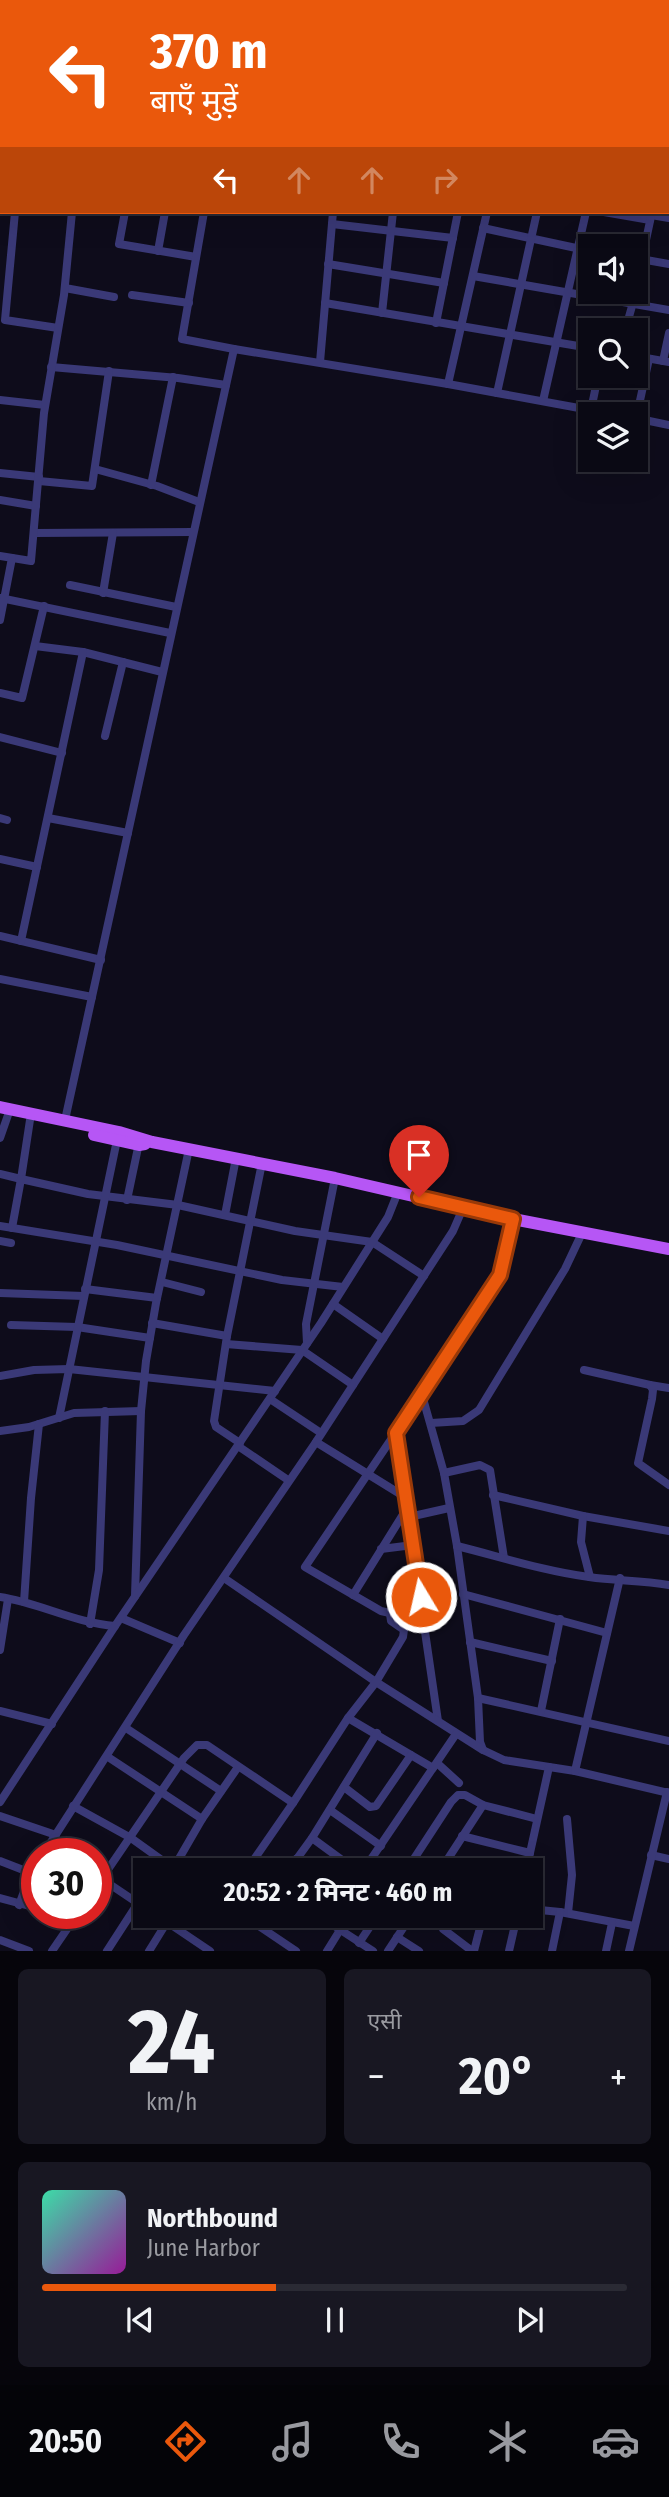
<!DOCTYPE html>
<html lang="hi">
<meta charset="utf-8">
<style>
body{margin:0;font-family:"Fira Sans Condensed","Noto Sans Devanagari",sans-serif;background:#181722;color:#f1f3f6;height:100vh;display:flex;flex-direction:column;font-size:26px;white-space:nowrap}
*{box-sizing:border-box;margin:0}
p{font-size:23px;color:#999aa0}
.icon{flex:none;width:38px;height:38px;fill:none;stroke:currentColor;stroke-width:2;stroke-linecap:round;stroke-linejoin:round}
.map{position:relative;height:1951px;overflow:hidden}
.panel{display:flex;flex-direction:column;gap:18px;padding:18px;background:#06050b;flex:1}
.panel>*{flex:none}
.top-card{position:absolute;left:0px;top:0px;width:670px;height:214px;box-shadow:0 7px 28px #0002,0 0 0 2px #2a2a34;background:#ea580c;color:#fff;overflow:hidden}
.controls{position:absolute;left:578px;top:234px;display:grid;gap:14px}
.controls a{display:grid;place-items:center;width:70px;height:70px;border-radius:0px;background:#0a0914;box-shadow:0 7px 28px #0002,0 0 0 2px #2a2a34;font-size:35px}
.speed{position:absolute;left:21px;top:1838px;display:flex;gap:14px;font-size:35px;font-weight:700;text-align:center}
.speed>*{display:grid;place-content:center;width:91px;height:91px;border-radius:50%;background:#0a0914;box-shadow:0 7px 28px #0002,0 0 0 2px #2a2a34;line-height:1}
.speed .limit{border:10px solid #d22;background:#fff;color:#111}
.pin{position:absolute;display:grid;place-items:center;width:60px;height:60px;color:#fff;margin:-72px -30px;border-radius:50% 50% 50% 0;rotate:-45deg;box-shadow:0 0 7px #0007}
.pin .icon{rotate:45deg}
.me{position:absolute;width:77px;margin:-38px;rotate:351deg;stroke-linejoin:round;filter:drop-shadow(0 0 5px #0008)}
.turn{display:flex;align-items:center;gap:24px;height:147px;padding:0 35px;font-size:32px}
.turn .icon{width:91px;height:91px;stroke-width:2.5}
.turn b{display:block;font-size:49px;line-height:60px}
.lanes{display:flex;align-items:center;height:66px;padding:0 35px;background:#0003;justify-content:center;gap:35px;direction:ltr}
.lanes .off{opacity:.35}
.big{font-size:52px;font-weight:700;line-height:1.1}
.panel .widget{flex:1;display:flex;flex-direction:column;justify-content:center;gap:10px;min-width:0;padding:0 24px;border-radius:10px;background:#181722}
.panel .dial{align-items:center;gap:0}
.dial b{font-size:91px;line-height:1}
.song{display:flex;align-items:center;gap:21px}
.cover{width:84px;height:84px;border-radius:10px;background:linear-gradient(135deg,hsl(160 70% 55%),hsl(300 70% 35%))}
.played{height:7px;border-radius:4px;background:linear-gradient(90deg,#ea580c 40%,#2a2a34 40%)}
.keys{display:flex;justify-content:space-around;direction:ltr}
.heat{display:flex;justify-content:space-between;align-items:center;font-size:38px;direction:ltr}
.panel .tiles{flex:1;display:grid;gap:18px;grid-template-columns:1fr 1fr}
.widget:last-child{grid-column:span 2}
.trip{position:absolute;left:133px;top:1858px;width:410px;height:70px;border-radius:0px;background:#0a0914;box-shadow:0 7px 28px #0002,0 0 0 2px #2a2a34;font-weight:700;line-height:70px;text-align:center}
.dock{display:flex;height:112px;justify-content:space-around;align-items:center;background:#040408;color:#999aa0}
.dock .icon{width:49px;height:49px}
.dock .on{color:#ea580c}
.dock b{font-size:32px;color:#f1f3f6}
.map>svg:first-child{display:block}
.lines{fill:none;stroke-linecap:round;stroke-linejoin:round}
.street{stroke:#3a3977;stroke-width:8}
.primary{stroke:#b656f5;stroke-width:12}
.route-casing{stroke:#983908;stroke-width:18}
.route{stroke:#ea580c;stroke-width:12}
</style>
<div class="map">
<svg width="669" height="1951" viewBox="0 0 669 1951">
<rect width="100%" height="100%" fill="#0e0c1b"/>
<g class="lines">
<g class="street">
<path d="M60,0L70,2"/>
<path d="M307,0L315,2"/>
<path d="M551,0L567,2"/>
<path d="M88,2L89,0"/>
<path d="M178,2V0"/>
<path d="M240,2V0"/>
<path d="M380,2V0"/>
<path d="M514,2V0"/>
<path d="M668,14H669"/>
<path d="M0,36H2"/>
<path d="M668,51H669"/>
<path d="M668,85L669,80"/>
<path d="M0,87H2"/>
<path d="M668,95H669"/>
<path d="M0,131H2"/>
<path d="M668,137H669"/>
<path d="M0,176H2"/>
<path d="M668,179H669"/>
<path d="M15,212L5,320L58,328"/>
<path d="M125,212L119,244L196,257"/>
<path d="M204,212L182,339L234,349"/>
<path d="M604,212L650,220"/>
<path d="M651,215L669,218"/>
<path d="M332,224L453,238"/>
<path d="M483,228L590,251"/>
<path d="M158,251L165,212"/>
<path d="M635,258L669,264"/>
<path d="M328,264L444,283"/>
<path d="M473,276L669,310"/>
<path d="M65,288L114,297"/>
<path d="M635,291L652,212"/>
<path d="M132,295L189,303"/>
<path d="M325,303L590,348"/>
<path d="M382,313L393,212"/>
<path d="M436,323L458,212"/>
<path d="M625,331L634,299"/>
<path d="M635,356L669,362"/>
<path d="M663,361L669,333"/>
<path d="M320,362L333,212"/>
<path d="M51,367L178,378L226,385"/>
<path d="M448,384L487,212"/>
<path d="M497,393L537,212"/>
<path d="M0,400L45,405"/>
<path d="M543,401L586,212"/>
<path d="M591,410L598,376"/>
<path d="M635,418L669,425"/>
<path d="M636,419L649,359"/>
<path d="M95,469L157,486L199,502"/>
<path d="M0,473L39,477"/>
<path d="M39,481L92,486L109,371"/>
<path d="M151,485L173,377"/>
<path d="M0,500L36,506"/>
<path d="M34,533L193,532"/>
<path d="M0,556L31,561L44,413L64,295L72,212"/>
<path d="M70,585L176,607"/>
<path d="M103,593L113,533"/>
<path d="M0,598L170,633"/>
<path d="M0,620L12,558"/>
<path d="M35,646L83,652L162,672"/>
<path d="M0,693L22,698L44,606"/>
<path d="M105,736L123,662"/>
<path d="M0,737L62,753"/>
<path d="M0,818L7,820"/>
<path d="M48,818L128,833"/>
<path d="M0,859L37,867"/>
<path d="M0,936L101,960"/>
<path d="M21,941L83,652"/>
<path d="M0,979L92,997"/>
<path d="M65,1120L234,349L448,384L617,415"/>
<path d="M0,1138L8,1115"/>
<path d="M0,1174L21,1179L30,1120"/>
<path d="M127,1200L139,1143"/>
<path d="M225,1215L236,1158"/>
<path d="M513,1219L500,1275L425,1390L424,1402L444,1473L457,1546L478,1698L480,1742L483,1750L504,1760L575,1771L669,1793"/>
<path d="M0,1226L117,1245L282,1280L343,1287"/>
<path d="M12,1228L21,1179L88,1194L178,1205L295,1231L372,1242L424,1276"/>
<path d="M0,1241L11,1243"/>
<path d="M162,1282L201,1292"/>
<path d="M85,1289L157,1298"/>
<path d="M0,1293L84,1296"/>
<path d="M333,1304L383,1339"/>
<path d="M152,1323L227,1336"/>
<path d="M11,1325L77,1327L150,1338"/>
<path d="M307,1343L306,1324L335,1178"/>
<path d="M226,1344L302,1350L353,1385"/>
<path d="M584,1370L650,1385L653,1390L652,1399L638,1463L669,1485"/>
<path d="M0,1376L34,1370L69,1369L275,1391"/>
<path d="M650,1385L669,1388"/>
<path d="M423,1392L305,1567L381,1611L425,1621"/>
<path d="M270,1399L321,1433"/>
<path d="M59,1418L117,1140"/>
<path d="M431,1423L463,1421L479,1410L565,1269L582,1233"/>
<path d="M0,1431L29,1427L74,1413L141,1411"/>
<path d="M396,1433L438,1721"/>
<path d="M316,1442L405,1497"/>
<path d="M240,1443L216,1427L214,1421L227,1336L262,1163"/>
<path d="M238,1446L288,1480"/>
<path d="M444,1473L480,1465L490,1470L504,1558"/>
<path d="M493,1495L583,1516L669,1531"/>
<path d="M583,1516L581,1542L590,1577"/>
<path d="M409,1517L449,1508"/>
<path d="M457,1546C501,1557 544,1571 589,1577C616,1581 641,1580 669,1585"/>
<path d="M381,1549L413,1545"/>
<path d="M224,1578L376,1682L483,1750"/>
<path d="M463,1594L607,1633"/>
<path d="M353,1595L407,1508"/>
<path d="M135,1596L141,1411L146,1361L156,1303L189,1149"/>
<path d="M0,1597C40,1603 75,1623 115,1626"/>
<path d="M24,1602L31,1498L39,1424"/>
<path d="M121,1618L180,1643"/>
<path d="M90,1624L99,1570L105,1411"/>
<path d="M470,1642L552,1661"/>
<path d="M0,1650L8,1599"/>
<path d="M478,1698L669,1741"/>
<path d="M0,1711L52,1724"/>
<path d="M541,1711L560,1619"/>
<path d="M348,1718L433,1768"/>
<path d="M126,1728L221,1791"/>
<path d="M108,1757L202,1819"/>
<path d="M437,1763L459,1783"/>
<path d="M575,1771L620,1578"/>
<path d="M344,1787L370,1807L376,1806L411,1755"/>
<path d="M0,1802L115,1626L321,1323L388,1217L398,1192"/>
<path d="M73,1806L131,1838L177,1871"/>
<path d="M330,1810L381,1846"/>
<path d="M0,1816L56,1835"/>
<path d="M567,1819L572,1875L568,1913"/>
<path d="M462,1836L530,1853"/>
<path d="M312,1838L357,1871"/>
<path d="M44,1853L184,1635L316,1442L453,1231L463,1208"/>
<path d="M651,1855L669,1859"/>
<path d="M296,1859L312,1871"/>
<path d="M0,1861L31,1873"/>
<path d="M173,1869L202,1819L238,1767"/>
<path d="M246,1871L293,1803L348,1718L376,1682L403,1637L404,1630L391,1621L390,1614L417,1573"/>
<path d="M288,1871L312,1838L377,1733"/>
<path d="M363,1871L456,1734"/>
<path d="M406,1871L451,1802L458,1795H465L483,1805L537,1819"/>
<path d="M440,1871L483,1805"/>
<path d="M526,1871L549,1767"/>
<path d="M96,1875L145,1908"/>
<path d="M96,1887L184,1758L197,1745H207L293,1803"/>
<path d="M0,1898L37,1908"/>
<path d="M19,1905L31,1873L37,1864"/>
<path d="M530,1909L560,1912L634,1926"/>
<path d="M57,1913L75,1917"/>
<path d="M158,1916L210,1951"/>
<path d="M244,1916L296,1951"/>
<path d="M319,1916L373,1951"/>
<path d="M445,1916L441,1924L443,1929L472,1951"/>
<path d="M397,1937L419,1951"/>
<path d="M0,1940L29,1951"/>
<path d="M359,1943L377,1916"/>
<path d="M52,1951L78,1913"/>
<path d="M107,1951L138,1903"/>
<path d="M149,1951L167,1922"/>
<path d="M327,1951L340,1930"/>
<path d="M388,1951L411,1916"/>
<path d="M474,1951L483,1916"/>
<path d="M509,1951L517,1916"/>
<path d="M552,1951L560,1912"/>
<path d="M606,1951L612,1923"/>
<path d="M629,1951L667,1792"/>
</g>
<g class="primary">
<path d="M0,1107L119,1132L152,1142L335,1178L513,1219L669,1249"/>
<path d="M94,1135L139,1145L145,1144"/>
</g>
</g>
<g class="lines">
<defs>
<path id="route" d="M419,1197L513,1219L500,1275L396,1433L421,1597"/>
</defs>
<use href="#route" class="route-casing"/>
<use href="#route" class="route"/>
</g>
</svg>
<div class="controls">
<a><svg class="icon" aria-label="sound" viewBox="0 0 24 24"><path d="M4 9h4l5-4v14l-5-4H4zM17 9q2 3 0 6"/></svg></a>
<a><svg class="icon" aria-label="search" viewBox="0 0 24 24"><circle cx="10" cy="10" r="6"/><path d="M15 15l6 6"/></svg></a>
<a><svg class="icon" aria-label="layers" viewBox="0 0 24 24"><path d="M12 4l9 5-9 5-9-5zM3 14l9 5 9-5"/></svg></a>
</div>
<div class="speed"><div class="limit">30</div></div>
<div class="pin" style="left:419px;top:1197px;background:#d93025"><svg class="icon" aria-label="arrive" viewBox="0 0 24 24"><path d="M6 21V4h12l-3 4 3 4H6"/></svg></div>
<svg class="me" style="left:421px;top:1597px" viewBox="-20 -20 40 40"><circle r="17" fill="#ea580c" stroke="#fff" stroke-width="3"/><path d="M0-11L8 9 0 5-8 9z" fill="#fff"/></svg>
<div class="trip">20:52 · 2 मिनट · 460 m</div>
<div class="top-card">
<div class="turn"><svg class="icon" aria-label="left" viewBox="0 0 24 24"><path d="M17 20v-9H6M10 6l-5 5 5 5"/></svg><div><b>370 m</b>बाएँ मुड़ें</div></div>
<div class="lanes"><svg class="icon" aria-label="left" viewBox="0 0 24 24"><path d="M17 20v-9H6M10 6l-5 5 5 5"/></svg><svg class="icon off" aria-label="ahead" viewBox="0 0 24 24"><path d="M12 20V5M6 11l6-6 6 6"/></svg><svg class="icon off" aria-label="ahead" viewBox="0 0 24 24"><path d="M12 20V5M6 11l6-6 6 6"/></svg><svg class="icon off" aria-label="right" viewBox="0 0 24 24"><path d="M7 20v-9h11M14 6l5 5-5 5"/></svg></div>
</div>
</div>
<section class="panel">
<div class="tiles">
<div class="widget dial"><b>24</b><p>km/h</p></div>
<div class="widget"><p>एसी</p>
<div class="heat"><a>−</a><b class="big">20°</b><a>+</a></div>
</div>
<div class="widget">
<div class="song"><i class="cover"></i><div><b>Northbound</b><p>June Harbor</p></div></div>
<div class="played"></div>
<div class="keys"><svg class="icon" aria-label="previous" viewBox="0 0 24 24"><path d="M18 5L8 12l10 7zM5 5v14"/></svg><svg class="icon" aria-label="pause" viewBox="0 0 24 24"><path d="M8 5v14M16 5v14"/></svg><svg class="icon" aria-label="next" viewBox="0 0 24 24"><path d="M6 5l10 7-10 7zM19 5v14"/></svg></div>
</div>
</div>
</section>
<nav class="dock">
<b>20:50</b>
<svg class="icon on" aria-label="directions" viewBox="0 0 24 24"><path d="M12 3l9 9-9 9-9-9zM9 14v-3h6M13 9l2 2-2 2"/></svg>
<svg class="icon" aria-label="music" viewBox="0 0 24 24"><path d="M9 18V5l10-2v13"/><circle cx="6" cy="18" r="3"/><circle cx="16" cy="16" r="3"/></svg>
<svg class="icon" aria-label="phone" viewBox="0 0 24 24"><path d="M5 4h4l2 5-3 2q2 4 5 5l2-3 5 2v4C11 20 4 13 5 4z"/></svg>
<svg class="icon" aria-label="climate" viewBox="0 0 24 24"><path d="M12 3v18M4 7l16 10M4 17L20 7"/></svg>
<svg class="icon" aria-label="car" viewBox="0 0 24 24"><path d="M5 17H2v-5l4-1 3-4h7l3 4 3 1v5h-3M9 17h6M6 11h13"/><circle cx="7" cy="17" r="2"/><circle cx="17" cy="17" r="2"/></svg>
</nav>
